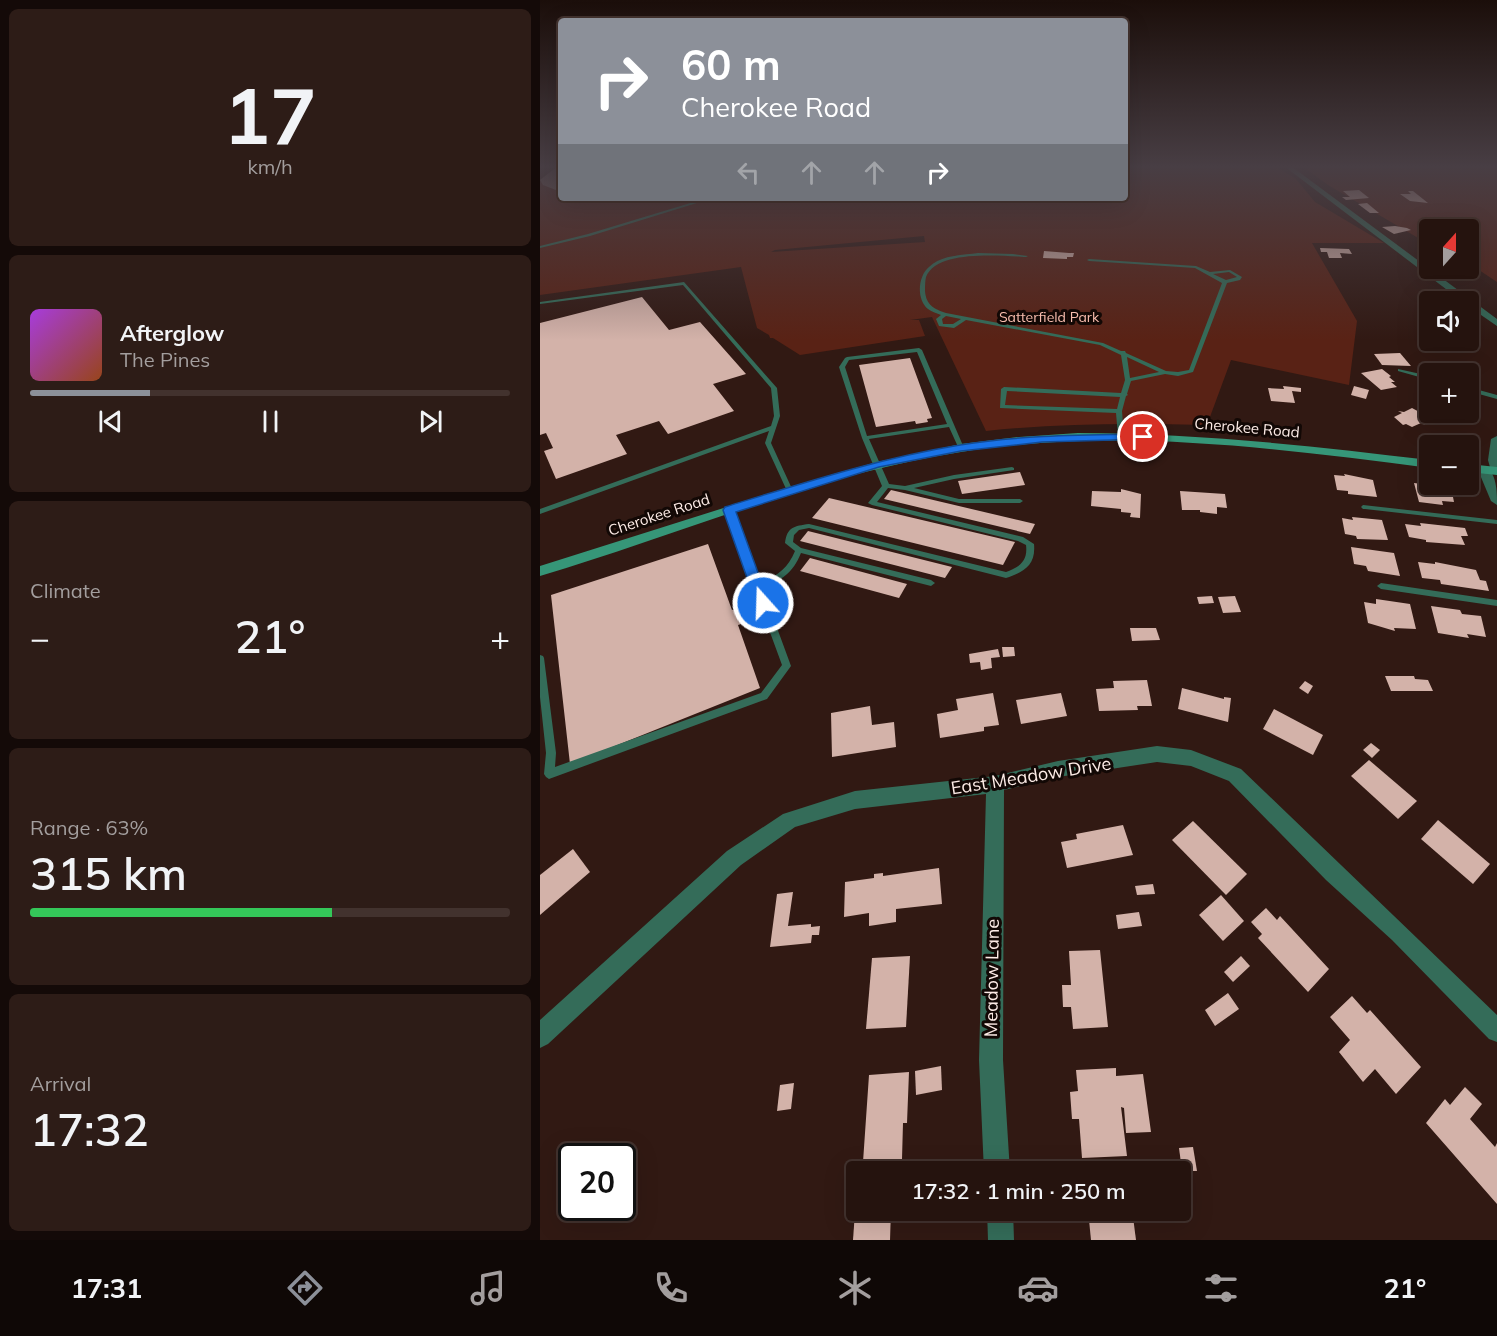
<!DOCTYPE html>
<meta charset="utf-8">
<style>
body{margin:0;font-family:Mulish,sans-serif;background:#2d1c17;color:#f1f3f6;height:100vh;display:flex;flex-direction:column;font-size:22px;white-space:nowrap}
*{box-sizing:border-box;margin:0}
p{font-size:20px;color:#a39e9e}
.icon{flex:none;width:33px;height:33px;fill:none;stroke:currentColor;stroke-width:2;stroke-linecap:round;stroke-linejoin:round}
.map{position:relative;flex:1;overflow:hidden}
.sheet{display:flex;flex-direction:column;gap:9px;padding:9px;background:#140a08;width:540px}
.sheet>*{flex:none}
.top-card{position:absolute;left:18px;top:18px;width:570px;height:183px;border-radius:6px;box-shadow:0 6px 24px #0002,0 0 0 2px #42322e;background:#8c9099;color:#fff;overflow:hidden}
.needle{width:39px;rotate:21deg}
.controls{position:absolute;left:879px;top:219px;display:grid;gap:12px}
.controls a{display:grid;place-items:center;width:60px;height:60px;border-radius:6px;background:#25130e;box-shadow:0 6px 24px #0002,0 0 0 2px #42322e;font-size:30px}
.speed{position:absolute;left:18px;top:1143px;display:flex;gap:12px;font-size:30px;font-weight:700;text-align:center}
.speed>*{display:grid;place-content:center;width:78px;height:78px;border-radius:50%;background:#25130e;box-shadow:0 6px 24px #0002,0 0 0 2px #42322e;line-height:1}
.speed .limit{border:3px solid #111;border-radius:9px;background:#fff;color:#111}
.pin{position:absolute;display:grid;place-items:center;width:51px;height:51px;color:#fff;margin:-26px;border:3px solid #fff;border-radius:50%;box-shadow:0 2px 6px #0007}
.me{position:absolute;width:66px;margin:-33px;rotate:340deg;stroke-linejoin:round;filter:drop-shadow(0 0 4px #0008)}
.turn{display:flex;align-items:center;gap:21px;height:126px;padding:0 24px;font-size:27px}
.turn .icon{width:78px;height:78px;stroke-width:2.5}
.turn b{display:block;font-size:42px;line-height:51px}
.lanes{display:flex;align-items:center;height:57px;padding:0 24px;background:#0003;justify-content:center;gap:30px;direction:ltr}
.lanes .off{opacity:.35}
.big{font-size:45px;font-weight:600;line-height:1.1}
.sheet .tile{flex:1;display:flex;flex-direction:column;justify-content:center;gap:9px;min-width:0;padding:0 21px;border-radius:9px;background:#2d1c17}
.sheet .dial{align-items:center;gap:0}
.dial b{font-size:78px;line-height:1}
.song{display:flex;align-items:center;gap:18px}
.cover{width:72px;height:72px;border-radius:9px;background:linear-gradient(135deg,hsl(280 70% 55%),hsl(20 70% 35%))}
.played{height:6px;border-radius:3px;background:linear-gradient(90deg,#8c9099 25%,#42322e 25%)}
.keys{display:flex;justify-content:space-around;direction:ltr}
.heat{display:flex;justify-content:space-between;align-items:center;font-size:33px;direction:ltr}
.charge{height:9px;border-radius:4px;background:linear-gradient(90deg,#34c759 63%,#42322e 0)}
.trip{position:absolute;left:306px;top:1161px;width:345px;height:60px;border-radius:6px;background:#25130e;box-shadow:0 6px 24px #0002,0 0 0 2px #42322e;font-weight:600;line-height:60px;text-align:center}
.menu{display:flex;height:96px;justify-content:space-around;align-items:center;background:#0f0806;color:#a39e9e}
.menu .icon{width:42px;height:42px}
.menu .active{color:#8c9099}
.menu b{font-size:27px;color:#f1f3f6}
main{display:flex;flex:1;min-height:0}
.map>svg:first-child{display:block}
.green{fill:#592215;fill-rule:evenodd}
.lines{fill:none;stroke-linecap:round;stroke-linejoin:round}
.taxiway{fill:#8c7671;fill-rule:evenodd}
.building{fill:#d3b2a9}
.service{fill:#346c59;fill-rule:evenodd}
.minor{fill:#346c59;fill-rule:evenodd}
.secondary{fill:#369678;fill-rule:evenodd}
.route{fill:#1a73e8;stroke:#114b97;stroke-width:1.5}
.labels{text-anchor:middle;stroke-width:6;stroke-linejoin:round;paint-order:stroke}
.far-park-label{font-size:14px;fill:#f8bdae;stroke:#120805}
.street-label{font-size:15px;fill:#fdece7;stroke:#120805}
.near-street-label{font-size:18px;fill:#fdece7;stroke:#120805}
</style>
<main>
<section class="sheet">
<div class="tile dial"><b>17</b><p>km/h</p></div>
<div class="tile">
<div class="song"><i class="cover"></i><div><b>Afterglow</b><p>The Pines</p></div></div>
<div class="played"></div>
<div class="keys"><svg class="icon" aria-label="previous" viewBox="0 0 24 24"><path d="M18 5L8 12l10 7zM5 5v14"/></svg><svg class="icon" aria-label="pause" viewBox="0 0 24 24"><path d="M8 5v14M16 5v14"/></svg><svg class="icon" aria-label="next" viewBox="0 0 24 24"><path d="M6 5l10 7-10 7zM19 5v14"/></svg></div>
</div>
<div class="tile"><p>Climate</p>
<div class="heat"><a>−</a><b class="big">21°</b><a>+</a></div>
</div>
<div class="tile"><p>Range · 63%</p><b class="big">315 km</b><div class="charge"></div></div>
<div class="tile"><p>Arrival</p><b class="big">17:32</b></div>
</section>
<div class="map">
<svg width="957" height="1240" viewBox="0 0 957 1240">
<rect width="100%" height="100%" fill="#311913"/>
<g class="green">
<path d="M585,166H735L756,179L775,202L844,243H772L817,321L809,385L691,360L667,425C593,423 520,423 446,431L392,317L370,320H379L385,336L260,355L233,338H230L229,335L217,328L201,267L0,295V181L21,192V198H33L40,202L54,198H585ZM384,236L385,242L231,252L235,250Z"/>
<path d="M762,166H957V282L939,270L937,259L929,256L928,230H890L889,243L885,242L788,185Z"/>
</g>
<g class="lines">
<path class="taxiway" d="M21,167V192L3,185L0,180L14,169Z"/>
</g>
<g class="building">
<path d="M819,190L829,198L806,200L802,197H810L803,191Z"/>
<path d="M868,191H873L888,203L870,201L860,194H871Z"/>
<path d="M827,203L839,213H830L818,204Z"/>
<path d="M855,226L867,228L871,230L854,234L842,227Z"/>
<path d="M780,248L809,249L812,254L800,253L802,258H789L787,252H781Z"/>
<path d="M504,251L529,253H534L533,257H527V259L503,258Z"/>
<path d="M911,268H924L936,277L923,278Z"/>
<path d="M102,297L129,330L160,322L206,374L173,384L194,411L128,434L119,421L76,435L87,454L16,479L4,451L13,448L6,433L0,435V323Z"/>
<path d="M886,332H890V340H908V347L891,345L885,339L889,340Z"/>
<path d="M860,353L871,366L842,365L834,354Z"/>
<path d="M370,358L392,418L387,419L388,422L376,424L375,421L336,427L319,365Z"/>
<path d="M905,362L933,369L931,375L903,374Z"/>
<path d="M842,369L851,376L849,377L855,382H851L857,387L841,390L821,373Z"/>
<path d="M743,386L761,388V392L752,391L755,403L731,401L728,388L744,389Z"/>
<path d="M814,386L829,390L826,399L811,395Z"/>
<path d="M872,408L883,414L888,411L899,417L885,425L881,423L872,427L866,424L863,425L854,417L862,413L858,411L864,412Z"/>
<path d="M480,472L485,485L422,494L418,481Z"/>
<path d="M804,474L833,480L837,497L808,494V491L797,490L794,475L805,476Z"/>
<path d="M874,483L914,488L917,497H913L914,502L902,501L903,505L879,502Z"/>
<path d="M581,489L601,494L600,518L590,517L591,513L581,512V509L551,506L552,491L581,492Z"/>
<path d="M351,490L495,524L490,534L344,499Z"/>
<path d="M640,491L685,494L687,508L677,507V514L660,512V510H642Z"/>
<path d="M289,498L475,542L463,565L272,518Z"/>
<path d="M812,517L842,520L848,540L817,539L816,536L805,534L802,518L813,520Z"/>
<path d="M880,523L925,528L928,536H921L925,545L886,542V540L869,537L865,524L881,526Z"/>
<path d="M268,531L412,567L405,578L260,541Z"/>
<path d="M168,544L192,610L209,607L215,620L198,625L220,688L30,764L11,595Z"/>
<path d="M811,547L854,553L860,576L828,571L826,566L814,564Z"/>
<path d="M270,558L367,584L359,598L260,571Z"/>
<path d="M878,562L895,564V562L936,570L940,580L946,581L949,591L901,584L900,580L882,578Z"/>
<path d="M672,596L674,603L659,604L657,597Z"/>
<path d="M695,596L701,612L683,613L678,597Z"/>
<path d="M836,599L870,604L876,629L854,628L855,631L828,623L824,602L836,604Z"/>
<path d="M891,606L920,610L922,614L941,616L946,637L927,634L929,638L898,633Z"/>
<path d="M590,628H616L620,640L592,641Z"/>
<path d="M462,647H474L475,656L463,657Z"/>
<path d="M458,649L460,657L451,658L452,668L441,670L440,662L430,663L429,654Z"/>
<path d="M845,676H874L875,679L888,680L893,691H851Z"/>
<path d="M607,680L612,706H597L598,710L559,711L556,689L574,688L573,681Z"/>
<path d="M765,681L773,686L768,694L759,688Z"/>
<path d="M642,688L684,699V697L691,698L688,722L638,709Z"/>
<path d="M453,693L459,725L444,727V731L400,738L397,714L418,710L416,699Z"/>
<path d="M521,693L527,716L481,724L476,700Z"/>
<path d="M330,706L332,725L354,722L356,747L292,757L291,713Z"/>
<path d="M734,709L783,735L773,755L723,729Z"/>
<path d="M831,743L840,750L832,758L823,750Z"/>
<path d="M829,760L877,801L858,819L811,776Z"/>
<path d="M898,820L950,864L933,884L881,839Z"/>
<path d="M653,821L707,874L686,895L632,840Z"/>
<path d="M583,825L593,855L527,868L521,842L537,839L536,834Z"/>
<path d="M33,849L50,872L0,915V875Z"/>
<path d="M399,868L402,904L356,909V922L329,926V913L304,917L305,882L334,878V874L343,873V876Z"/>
<path d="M613,884L615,894L597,895L595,886Z"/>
<path d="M253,892L248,926L271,924V927L280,926L279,935H272L271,943L230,947L237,894Z"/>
<path d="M681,895L704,921L683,941L659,915Z"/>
<path d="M726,908L737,920L740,916L789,969L768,992L718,938L722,934L711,922Z"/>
<path d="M599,912L602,926L578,929L576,915Z"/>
<path d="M560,950L568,1027L533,1029L531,1007H523L522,985H531L529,951Z"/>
<path d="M370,956L366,1027L326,1029L332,958Z"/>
<path d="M701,956L710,966L693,982L684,972Z"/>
<path d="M688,993L699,1009L675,1026L665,1010Z"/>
<path d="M812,996L827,1013L830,1010L881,1067L856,1094L835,1069L823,1082L799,1052L810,1040L790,1017Z"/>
<path d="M401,1066L402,1090L376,1095L375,1071Z"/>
<path d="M576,1068V1076L603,1074L611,1132L586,1133L584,1108L581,1107L587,1156L542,1158L539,1119H532L530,1092L538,1091L536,1070Z"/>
<path d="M369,1072L367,1123H363L362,1159L323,1162L329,1075Z"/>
<path d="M254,1083L251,1109L237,1111L240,1085Z"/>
<path d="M925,1087L942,1104L930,1119L955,1147L957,1143V1204L886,1123L905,1099L910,1105Z"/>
<path d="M653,1147L657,1171H642L639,1148Z"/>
<path d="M332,1210H351L350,1240H313L315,1212Z"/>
<path d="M593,1217L596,1240H551L549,1220Z"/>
</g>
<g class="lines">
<g class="service">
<path d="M167,198H173L50,236L0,248V246L48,234Z"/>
<path d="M438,253L473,254L488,256L486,257C462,256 397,249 386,277C385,281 385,287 385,291C386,305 394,309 406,313L563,343L581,351H585L586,353L626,371L638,372L649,370L682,283L655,268L549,261L547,260L549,259L656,266L670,272L690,270L702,277L700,280L687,283L653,372L638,376L625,374L591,381L587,394L588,395L586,396L582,411L584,436L581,438L578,436L576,413L460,408L461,389L464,387L581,393L585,380L581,355L560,345L426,320L414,328L399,326L396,319L401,315C397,313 392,312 388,309C376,299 378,276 389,267C401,255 423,255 438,253ZM689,272L697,277L686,280L673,274ZM406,316L421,319L413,324H403L402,319ZM587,357L619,372L590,378ZM467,391L580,397L577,409L465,405Z"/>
<path d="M144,282L237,388L240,416L231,443L253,491L250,493L247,491L225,443L229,431L0,514V509L231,426L234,416L231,388L143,285L0,304V302Z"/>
<path d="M379,348L382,350L424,448L423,449H419L409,427L329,439L349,484L365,486L414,475L472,467L474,468V470L414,479L374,488L419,499H480L483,501L480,503H419L365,490L348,488L337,502L483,537L494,544C496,565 484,572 466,578L269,528L259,530L254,535L253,542L261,548L391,580L395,583L391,586L261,553C253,573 241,581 222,587L251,666L227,699L9,779L6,777L4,774L6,753L0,697V655L3,656L4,658L16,753L15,767L221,693L242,665L185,510L186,508H189L193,510L220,582C238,576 248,568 255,551L245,543C247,527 254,526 269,524L466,572C480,567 488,561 486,545L478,541L332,505L328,503L342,486L322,438L299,367L305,358L307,357ZM377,352L407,424L327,436L305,367L309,360Z"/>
<path d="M858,369L890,376V380L858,371Z"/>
<path d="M928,387L957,395V399L928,391Z"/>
<path d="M823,505L957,520V524L825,509H823L821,507Z"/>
<path d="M841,583L957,600V606L841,589L837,586Z"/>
</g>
<g class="minor">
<path d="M744,166H751L957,319V326L928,306V302H923Z"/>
<path d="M957,436V475L951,471L948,460L951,439Z"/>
<path d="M944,466C957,472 957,492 957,505L951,501L938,470Z"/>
<path d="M617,746L651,750L701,769L957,1015V1042L949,1039L852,940L786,880L689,781L651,766L617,762L518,777L464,790L463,1060L470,1172H444L439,1060L446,794L315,809L255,827L201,865L8,1044L0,1048V1020L187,851L243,814L315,791L455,776L518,761Z"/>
<path d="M447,1210H473L474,1240H448Z"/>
</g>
<g class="secondary">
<path d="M538,433C656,433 772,446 890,460V468C734,448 577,427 421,452C278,474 138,535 0,576V566L250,487L337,462L421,444L479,437Z"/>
<path d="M928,464L957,467V475L928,472Z"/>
</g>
</g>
<linearGradient id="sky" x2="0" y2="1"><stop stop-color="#1b0e0a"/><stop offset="0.49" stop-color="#483e44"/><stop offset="1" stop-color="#483e44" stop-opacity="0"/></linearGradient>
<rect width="957" height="340" fill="url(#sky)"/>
<path class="route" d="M603,434L607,435V439L502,442L421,451L339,467L196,512L229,603L223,608L216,603L183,510L185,507C263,483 340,458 420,445C481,435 542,435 603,434Z"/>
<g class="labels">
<g class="far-park-label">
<text x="509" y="322">Satterfield Park</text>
</g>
<g class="street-label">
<text transform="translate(707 428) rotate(5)" y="5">Cherokee Road</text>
<text transform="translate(119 515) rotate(-18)" y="5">Cherokee Road</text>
</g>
<g class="near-street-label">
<text transform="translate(491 776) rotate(-9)" y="6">East Meadow Drive</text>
<text transform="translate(452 978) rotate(-89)" y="6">Meadow Lane</text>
</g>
</g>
</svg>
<div class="controls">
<a><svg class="needle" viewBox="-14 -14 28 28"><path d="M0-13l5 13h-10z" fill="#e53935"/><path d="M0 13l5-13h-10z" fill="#a39e9e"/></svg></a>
<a><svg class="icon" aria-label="sound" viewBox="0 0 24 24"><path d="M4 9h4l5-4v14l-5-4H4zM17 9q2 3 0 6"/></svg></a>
<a>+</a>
<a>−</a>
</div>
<div class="speed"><div class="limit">20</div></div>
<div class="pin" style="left:603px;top:437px;background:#d93025"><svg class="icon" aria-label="arrive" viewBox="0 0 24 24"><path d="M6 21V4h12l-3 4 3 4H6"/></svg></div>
<svg class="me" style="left:223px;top:603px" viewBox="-20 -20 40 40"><circle r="17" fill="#1a73e8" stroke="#fff" stroke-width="3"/><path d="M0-11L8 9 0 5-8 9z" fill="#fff"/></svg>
<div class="trip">17:32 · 1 min · 250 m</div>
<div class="top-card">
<div class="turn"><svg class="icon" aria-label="right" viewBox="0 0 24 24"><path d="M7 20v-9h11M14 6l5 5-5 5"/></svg><div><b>60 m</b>Cherokee Road</div></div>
<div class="lanes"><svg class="icon off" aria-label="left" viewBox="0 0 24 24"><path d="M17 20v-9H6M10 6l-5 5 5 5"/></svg><svg class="icon off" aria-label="ahead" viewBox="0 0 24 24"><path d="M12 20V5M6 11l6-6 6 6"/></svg><svg class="icon off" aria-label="ahead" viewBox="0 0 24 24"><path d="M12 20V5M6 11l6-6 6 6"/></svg><svg class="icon" aria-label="right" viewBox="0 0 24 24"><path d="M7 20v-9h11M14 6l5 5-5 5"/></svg></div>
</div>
</div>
</main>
<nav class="menu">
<b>17:31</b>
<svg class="icon active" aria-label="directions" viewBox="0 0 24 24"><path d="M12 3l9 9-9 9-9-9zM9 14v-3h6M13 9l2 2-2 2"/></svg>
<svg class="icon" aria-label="music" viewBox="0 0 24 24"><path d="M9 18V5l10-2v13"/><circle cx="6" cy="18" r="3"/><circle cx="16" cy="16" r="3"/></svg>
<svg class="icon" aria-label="phone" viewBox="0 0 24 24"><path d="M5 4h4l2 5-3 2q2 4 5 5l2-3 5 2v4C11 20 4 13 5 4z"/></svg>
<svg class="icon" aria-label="climate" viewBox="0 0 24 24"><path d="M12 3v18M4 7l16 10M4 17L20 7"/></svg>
<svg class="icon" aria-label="car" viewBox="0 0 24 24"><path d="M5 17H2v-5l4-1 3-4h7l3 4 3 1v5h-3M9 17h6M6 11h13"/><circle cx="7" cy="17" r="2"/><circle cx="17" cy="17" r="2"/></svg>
<svg class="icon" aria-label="filters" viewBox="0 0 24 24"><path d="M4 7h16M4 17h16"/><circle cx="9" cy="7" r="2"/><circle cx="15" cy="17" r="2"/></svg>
<b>21°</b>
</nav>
